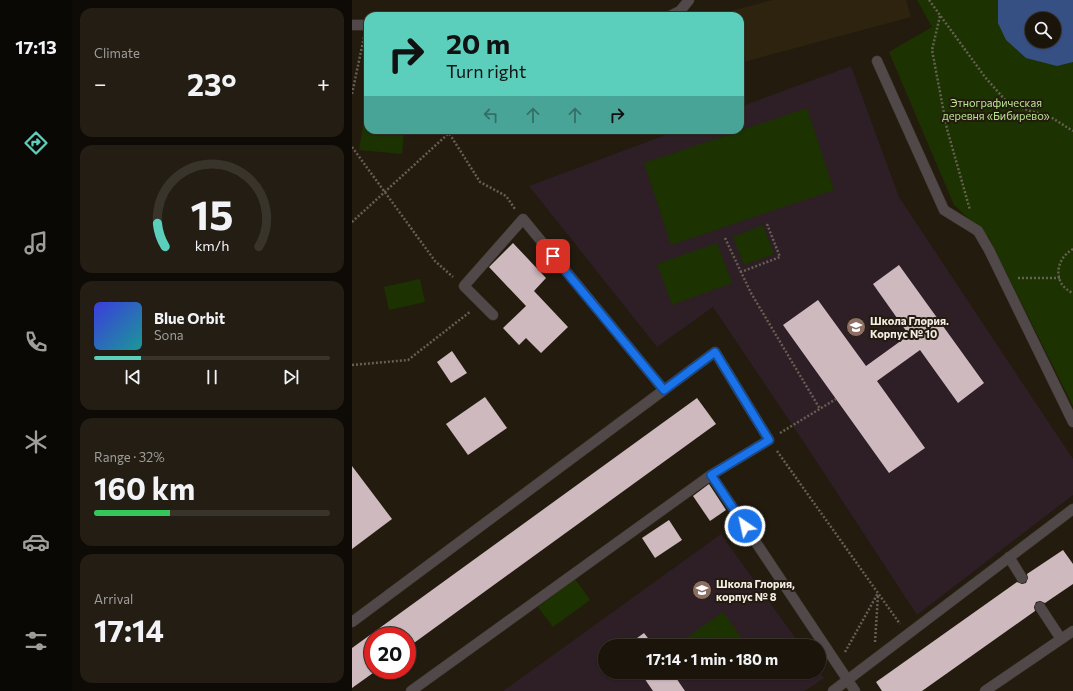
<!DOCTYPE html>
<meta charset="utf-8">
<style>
body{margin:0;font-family:Commissioner,sans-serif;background:#231d13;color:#f1f3f6;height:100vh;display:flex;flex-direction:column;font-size:15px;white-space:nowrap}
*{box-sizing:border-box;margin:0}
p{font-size:13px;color:#9f9e9c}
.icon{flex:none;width:22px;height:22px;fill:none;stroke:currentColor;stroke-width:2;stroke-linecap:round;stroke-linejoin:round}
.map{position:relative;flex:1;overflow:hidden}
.sheet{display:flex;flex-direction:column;gap:8px;padding:8px;background:#0e0b06;width:280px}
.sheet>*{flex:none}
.guide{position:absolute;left:12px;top:12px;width:380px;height:122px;border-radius:12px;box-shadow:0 1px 3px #0004,0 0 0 1px #38332b;background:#5bcebc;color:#111;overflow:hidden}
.buttons{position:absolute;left:673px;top:12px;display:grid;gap:8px}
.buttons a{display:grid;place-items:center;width:36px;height:36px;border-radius:50%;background:#1a140a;box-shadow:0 1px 3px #0004,0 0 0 1px #38332b;font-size:20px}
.speed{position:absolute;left:12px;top:627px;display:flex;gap:8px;font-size:20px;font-weight:700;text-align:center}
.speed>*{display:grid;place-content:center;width:52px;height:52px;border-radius:50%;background:#1a140a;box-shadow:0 1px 3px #0004,0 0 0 1px #38332b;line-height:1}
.speed .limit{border:6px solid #d22;background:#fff;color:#111}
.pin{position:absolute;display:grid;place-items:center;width:34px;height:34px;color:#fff;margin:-17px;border-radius:8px;box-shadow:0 2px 6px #0006}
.me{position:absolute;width:44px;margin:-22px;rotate:326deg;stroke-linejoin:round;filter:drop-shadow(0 0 3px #0008)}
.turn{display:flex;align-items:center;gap:14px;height:84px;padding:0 16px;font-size:18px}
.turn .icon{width:52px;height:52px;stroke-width:2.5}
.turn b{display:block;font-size:28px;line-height:34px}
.lanes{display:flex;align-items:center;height:38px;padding:0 16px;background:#0003;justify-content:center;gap:20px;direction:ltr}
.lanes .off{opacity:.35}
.big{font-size:30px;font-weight:700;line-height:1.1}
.sheet .tile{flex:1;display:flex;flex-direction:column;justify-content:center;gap:6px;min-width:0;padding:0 14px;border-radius:12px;background:#231d13}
.sheet .dial{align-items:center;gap:0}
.dial svg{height:104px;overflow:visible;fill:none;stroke:#38332b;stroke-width:7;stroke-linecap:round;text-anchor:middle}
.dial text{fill:#f1f3f6;stroke:none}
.song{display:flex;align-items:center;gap:12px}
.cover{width:48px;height:48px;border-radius:6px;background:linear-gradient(135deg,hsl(240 70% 55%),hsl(180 70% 35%))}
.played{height:4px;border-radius:2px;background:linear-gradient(90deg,#5bcebc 20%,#38332b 20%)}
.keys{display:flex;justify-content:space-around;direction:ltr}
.heat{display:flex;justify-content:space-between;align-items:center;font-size:22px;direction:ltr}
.charge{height:6px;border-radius:3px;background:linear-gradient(90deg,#34c759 32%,#38332b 0)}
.trip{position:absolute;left:246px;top:639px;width:228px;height:40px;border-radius:20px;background:#1a140a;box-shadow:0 1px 3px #0004,0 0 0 1px #38332b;font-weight:700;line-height:40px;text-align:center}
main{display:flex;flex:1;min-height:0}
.menu{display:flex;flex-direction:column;width:72px;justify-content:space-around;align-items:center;background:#0a0804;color:#9f9e9c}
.menu .icon{width:28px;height:28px}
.menu .active{color:#5bcebc}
.menu b{font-size:18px;color:#f1f3f6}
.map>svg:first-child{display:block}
.built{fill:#2d230f}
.education{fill:#2e1e26}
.green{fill:#1c3301;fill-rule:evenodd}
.water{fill:#365084;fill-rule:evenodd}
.building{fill:#ceb9bf}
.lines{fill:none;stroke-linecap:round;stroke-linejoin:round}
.service-casing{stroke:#40382c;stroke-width:11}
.path{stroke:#665f54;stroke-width:2.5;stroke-dasharray:2 2;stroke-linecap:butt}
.service{stroke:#504849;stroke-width:10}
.route-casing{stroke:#114b97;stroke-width:10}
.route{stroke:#1a73e8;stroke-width:7}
.labels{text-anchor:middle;stroke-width:4;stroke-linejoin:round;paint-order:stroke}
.park-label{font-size:11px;fill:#b6e590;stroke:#231b0e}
.poi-label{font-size:11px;font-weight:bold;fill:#f3ede5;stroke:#231b0e;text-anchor:start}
</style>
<main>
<nav class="menu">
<b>17:13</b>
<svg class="icon active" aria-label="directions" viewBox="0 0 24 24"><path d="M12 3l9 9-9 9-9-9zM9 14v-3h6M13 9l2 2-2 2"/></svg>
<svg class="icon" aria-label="music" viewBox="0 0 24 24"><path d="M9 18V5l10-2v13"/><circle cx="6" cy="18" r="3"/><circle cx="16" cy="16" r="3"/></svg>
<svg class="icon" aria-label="phone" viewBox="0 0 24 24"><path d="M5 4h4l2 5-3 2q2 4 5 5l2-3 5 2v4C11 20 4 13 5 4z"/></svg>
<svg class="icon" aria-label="climate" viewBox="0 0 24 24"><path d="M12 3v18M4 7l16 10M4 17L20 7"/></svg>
<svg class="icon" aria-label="car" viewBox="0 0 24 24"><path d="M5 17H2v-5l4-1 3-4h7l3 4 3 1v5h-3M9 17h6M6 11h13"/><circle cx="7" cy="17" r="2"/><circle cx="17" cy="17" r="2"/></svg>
<svg class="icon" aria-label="filters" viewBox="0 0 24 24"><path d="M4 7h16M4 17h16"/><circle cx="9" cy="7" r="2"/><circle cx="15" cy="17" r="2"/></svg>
</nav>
<section class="sheet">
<div class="tile"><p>Climate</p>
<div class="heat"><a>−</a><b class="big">23°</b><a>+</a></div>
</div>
<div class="tile dial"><svg viewBox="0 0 100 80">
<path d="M14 69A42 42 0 1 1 86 69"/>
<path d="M14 69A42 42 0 0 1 8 51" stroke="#5bcebc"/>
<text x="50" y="56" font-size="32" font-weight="700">15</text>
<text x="50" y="72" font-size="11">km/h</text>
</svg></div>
<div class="tile">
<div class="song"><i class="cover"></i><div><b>Blue Orbit</b><p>Sona</p></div></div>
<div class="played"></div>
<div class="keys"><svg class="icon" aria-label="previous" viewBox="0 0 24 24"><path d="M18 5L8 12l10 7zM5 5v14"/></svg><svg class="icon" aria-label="pause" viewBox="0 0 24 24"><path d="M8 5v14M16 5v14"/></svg><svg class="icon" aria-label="next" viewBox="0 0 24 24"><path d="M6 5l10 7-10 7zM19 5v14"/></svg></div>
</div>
<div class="tile"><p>Range · 32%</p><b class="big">160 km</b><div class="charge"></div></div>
<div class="tile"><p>Arrival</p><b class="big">17:14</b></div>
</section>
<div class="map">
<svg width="721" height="691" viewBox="0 0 721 691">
<rect width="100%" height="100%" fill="#231b0e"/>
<path class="built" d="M420,0H554L559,17L388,63V16H360Z"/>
<g class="education">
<path d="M499,66L547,197L721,459V495L565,615L453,444L361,307L305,347L177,186L327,130H388V107Z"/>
<path d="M369,534L449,646H253V672L467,671L472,678L453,691H151Z"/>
</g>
<g class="green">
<path d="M565,0H721V406L637,238L602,205L537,52L580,27ZM680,19H702V41H680Z"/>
<path d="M16,94V130H52L50,154L7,150Z"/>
<path d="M455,108L482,190L319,245L292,163Z"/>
<path d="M411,225L422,254L392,265L381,237Z"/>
<path d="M365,243L380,283L320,305L305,264Z"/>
<path d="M68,279L73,302L37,310L32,287Z"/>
<path d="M223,579L238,600L201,627L186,607Z"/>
<path d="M371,612L393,643L389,646H330L327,643Z"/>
</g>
<path class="water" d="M646,0H721V62L705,66L674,58L654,40L646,23ZM680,19H702V41H680Z"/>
<g class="building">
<path d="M161,243L194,278L182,291L216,327L189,353L174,338L167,345L151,328L174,306L137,267Z"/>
<path d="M547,265L632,383L606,403L568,350L525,381L573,448L537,473L431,325L466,300L514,366L557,335L521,284Z"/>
<path d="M100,351L115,373L99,383L85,362Z"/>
<path d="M133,397L155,428L116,455L94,424Z"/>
<path d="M345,398L364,424L55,648V636H21V673L0,688V648Z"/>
<path d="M0,466L40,519L0,549Z"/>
<path d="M357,484L374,510L358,521L341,496Z"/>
<path d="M317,520L330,540L303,558L290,538Z"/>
<path d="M711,550L721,564V584L693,603L688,601L684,602L682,607L683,611L570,691H530L524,682L665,582L670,584L674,583L676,578L675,574Z"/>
<path d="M292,633L302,646H274Z"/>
<path d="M288,672H320L333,691H301Z"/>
</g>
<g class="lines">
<defs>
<g id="service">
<path d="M318,16L328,11L337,0"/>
<path d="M0,25H16"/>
<path d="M525,61L592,210L626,231L637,250L721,422"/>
<path d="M141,315L112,286L171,219L312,390"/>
<path d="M657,557L670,578"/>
<path d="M688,607L709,639"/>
<path d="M0,622L363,352L417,440L359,475L503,691"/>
<path d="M59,691L359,475"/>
<path d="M481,691L721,509"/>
<path d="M633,691L721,631"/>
</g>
</defs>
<use href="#service" class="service-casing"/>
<g class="path">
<path d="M577,0L633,77L654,101L678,111L697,116L721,131"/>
<path d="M588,16L580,50L595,129L618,210"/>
<path d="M0,94L12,37"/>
<path d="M97,130V133L128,182L154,196L163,209"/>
<path d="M0,147L83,261L101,277"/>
<path d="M0,222L97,133L95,130"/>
<path d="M415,224L428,257L389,272L399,293L468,409"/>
<path d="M373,238L389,272"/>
<path d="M721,249C703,259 700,284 721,293"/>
<path d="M666,278H708"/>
<path d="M0,365L56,360L119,311"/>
<path d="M428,433L484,399"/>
<path d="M425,451L548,624"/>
<path d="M523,642L526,595"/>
<path d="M493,652L526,593"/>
</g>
<use href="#service" class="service"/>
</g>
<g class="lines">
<defs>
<path id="route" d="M201,256L312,390L363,352L417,440L359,475L393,526"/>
</defs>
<use href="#route" class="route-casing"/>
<use href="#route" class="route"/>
</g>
<defs>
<symbol id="school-disc" viewBox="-11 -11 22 22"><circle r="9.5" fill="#8d6e63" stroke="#231b0e"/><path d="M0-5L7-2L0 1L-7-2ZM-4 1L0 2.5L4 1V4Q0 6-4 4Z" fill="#fff"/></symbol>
</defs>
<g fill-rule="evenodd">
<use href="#school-disc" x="493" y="316" width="22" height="22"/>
<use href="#school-disc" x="339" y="579" width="22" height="22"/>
</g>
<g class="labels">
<g class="park-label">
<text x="644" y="107">Этнографическая<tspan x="644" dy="13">деревня «Бибирево»</tspan></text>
</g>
<g class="poi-label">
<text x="518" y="325">Школа Глория.<tspan x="518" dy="13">Корпус № 10</tspan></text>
<text x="364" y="588">Школа Глория,<tspan x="364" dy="13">корпус № 8</tspan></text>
</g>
</g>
</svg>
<div class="buttons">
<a><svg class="icon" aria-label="search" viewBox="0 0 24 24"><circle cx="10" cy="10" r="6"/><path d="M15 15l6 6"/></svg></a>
</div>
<div class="speed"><div class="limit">20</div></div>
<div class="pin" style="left:201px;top:256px;background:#d93025"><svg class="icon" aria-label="arrive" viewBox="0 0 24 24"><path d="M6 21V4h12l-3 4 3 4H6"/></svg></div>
<svg class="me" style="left:393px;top:526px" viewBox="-20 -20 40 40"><circle r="17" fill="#1a73e8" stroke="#fff" stroke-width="3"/><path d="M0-11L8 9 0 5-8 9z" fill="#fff"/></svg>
<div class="trip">17:14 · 1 min · 180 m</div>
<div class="guide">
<div class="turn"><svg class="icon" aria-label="right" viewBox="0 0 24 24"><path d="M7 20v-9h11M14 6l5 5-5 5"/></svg><div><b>20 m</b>Turn right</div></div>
<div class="lanes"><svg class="icon off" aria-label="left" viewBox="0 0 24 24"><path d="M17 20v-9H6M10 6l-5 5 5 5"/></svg><svg class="icon off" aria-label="ahead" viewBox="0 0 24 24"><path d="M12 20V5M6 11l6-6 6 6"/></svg><svg class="icon off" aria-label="ahead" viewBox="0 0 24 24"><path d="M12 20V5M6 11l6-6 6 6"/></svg><svg class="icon" aria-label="right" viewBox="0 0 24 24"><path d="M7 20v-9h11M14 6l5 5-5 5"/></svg></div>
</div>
</div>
</main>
